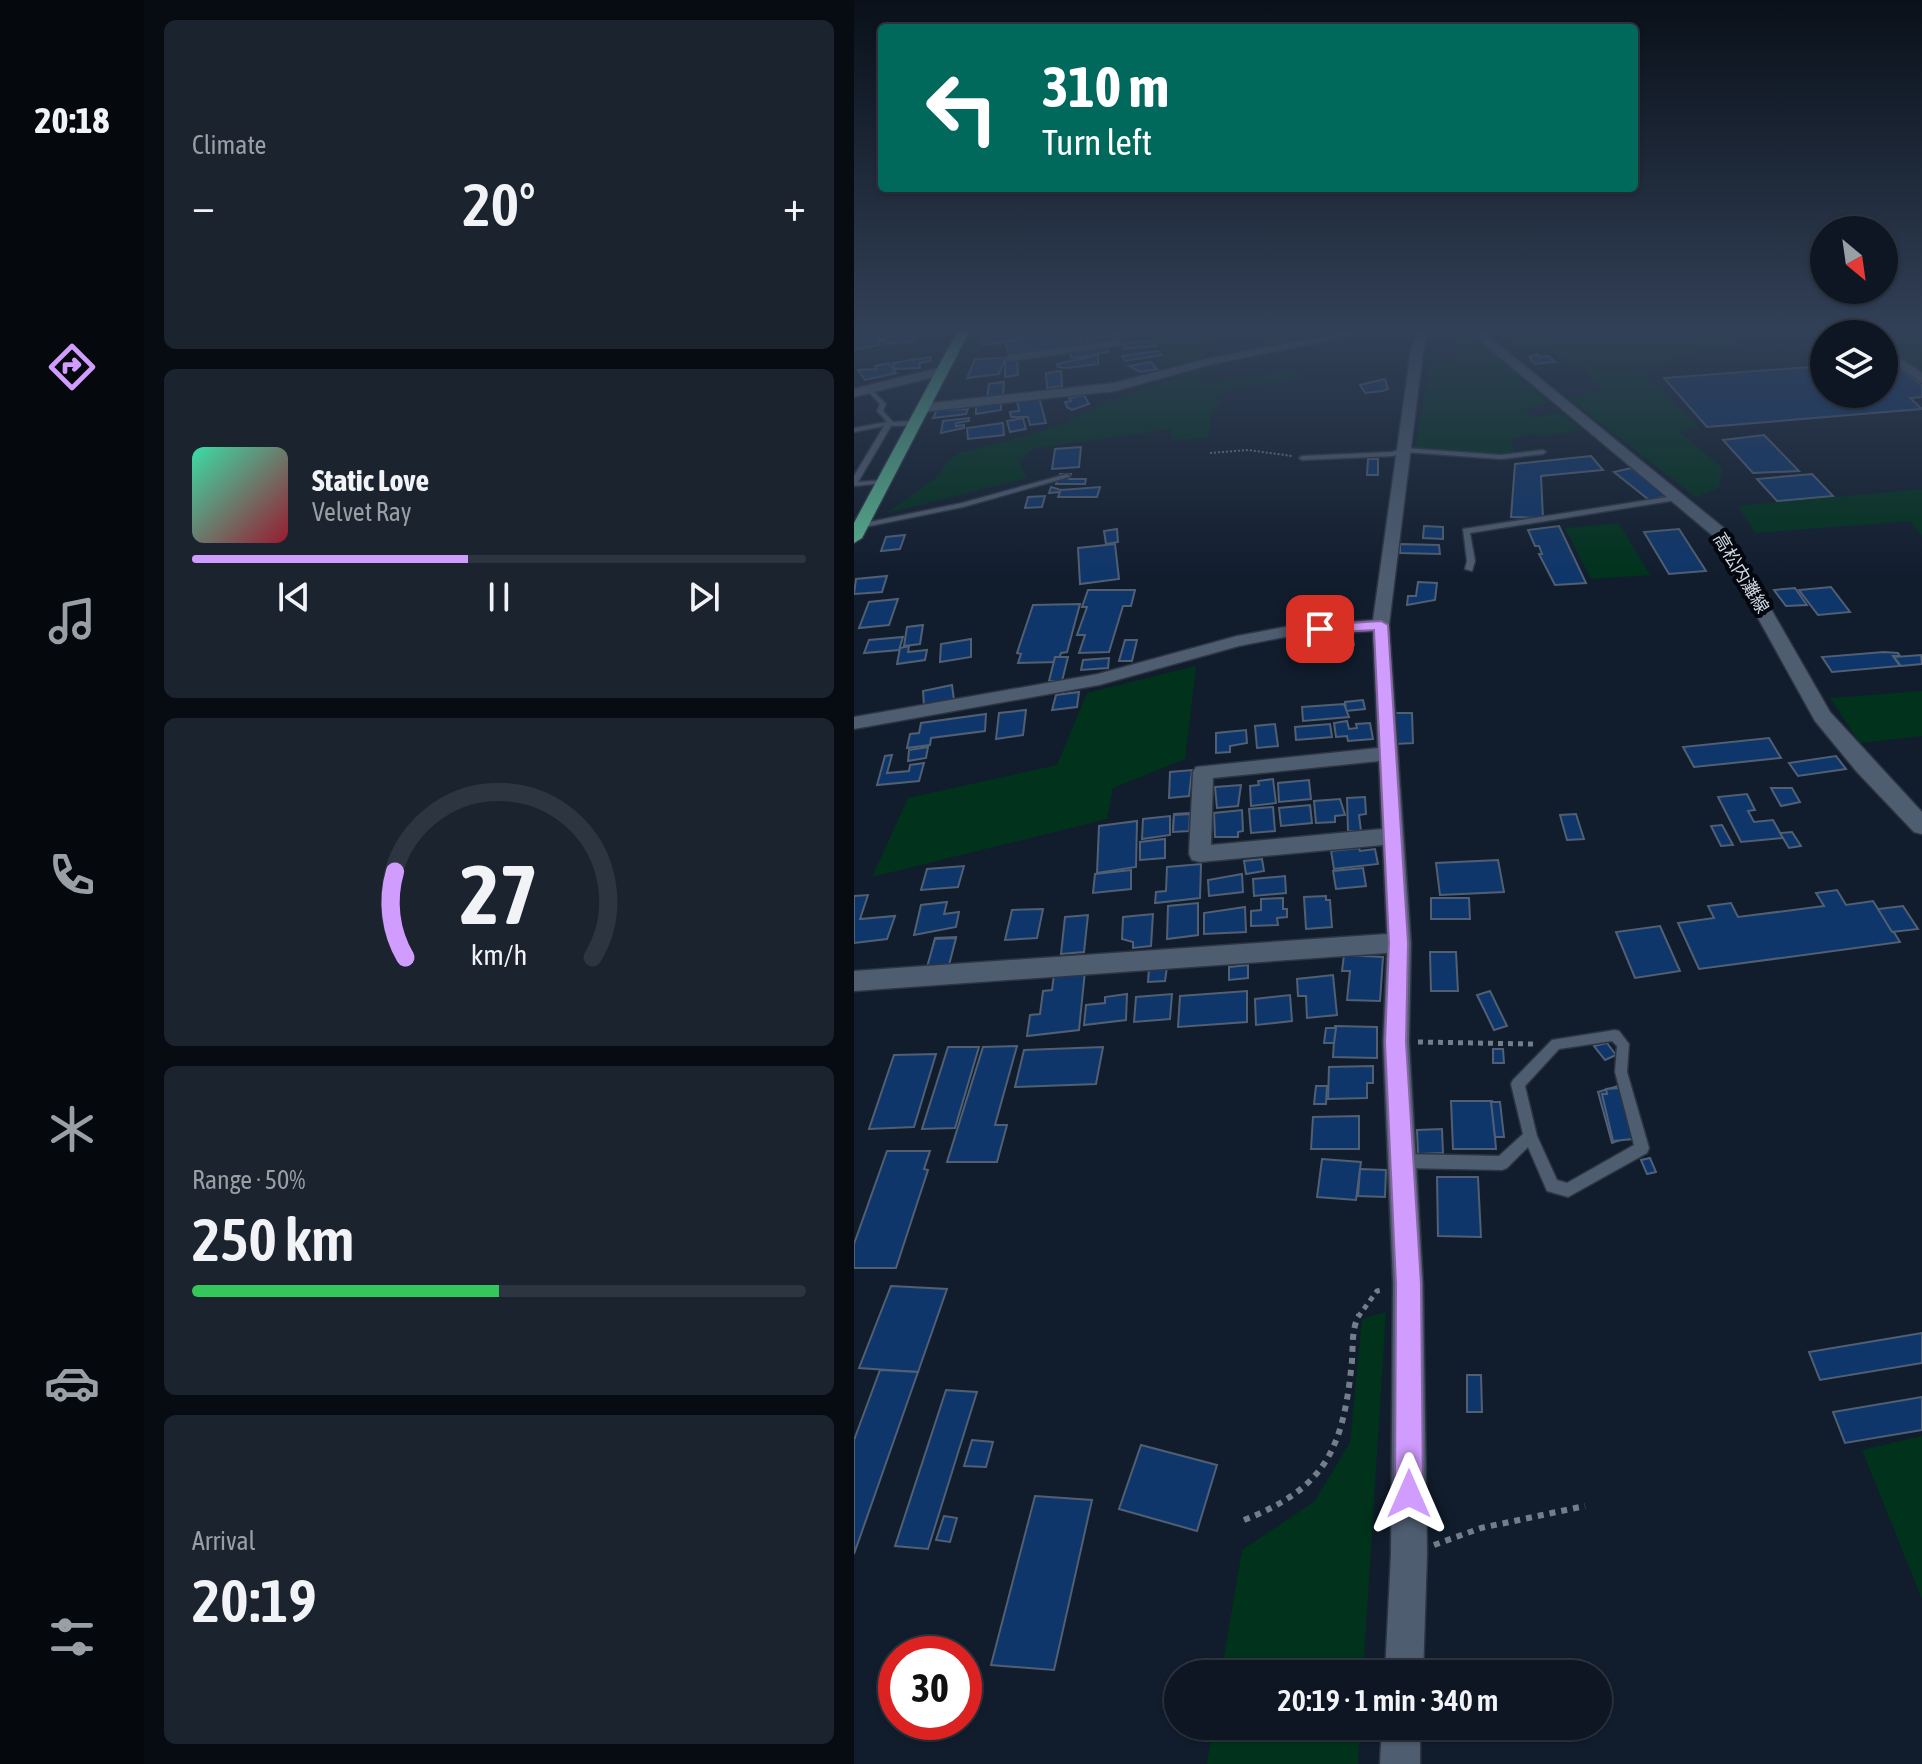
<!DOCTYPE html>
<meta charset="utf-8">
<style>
body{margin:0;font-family:"Asap Condensed","Noto Sans JP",sans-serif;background:#1b232f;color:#f1f3f6;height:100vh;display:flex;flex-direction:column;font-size:30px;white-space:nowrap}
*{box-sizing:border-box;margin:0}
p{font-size:26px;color:#9a9fa5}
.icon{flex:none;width:44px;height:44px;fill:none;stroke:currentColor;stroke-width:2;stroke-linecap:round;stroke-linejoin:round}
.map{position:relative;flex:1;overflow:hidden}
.panel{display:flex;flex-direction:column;gap:20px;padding:20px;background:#070c13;width:710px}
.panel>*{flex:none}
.hud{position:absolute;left:24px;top:24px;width:760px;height:168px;border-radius:8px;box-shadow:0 2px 6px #0004,0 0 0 2px #2d3540;background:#00695c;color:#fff;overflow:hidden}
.needle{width:52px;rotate:151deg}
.fabs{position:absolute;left:956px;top:216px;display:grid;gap:16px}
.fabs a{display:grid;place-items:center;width:88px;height:88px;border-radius:50%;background:#0d1622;box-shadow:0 2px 6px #0004,0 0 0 2px #2d3540;font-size:40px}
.speed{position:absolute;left:24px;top:1636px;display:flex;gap:16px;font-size:40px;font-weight:700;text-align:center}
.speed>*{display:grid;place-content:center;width:104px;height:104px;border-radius:50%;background:#0d1622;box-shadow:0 2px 6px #0004,0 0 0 2px #2d3540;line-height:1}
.speed .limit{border:12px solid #d22;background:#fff;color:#111}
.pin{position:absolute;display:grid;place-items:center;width:68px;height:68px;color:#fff;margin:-34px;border-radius:16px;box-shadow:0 4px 12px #0006}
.me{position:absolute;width:88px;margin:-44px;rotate:0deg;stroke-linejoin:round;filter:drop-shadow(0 0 6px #0008)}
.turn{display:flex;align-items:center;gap:28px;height:168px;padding:0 32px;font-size:36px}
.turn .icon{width:104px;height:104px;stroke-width:2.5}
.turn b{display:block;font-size:56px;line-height:68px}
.big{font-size:60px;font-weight:600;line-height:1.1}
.panel .card{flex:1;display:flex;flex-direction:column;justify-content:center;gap:12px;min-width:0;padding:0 28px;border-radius:12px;background:#1b232f}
.panel .dial{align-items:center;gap:0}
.dial svg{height:208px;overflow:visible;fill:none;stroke:#2d3540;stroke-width:7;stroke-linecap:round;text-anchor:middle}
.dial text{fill:#f1f3f6;stroke:none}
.song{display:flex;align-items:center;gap:24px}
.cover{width:96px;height:96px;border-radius:12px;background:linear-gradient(135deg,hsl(160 70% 55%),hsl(350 70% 35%))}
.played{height:8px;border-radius:4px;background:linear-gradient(90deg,#d09dfe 45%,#2d3540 45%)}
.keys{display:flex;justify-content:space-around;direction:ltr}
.heat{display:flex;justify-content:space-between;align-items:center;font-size:44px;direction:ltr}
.charge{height:12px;border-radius:6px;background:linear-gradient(90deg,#34c759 50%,#2d3540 0)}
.trip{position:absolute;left:310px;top:1660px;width:448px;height:80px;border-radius:40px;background:#0d1622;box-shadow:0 2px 6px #0004,0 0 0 2px #2d3540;font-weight:600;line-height:80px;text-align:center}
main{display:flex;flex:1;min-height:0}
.tabs{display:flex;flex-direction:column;width:144px;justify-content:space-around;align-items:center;background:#05090e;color:#9a9fa5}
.tabs .icon{width:56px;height:56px}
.tabs .on{color:#d09dfe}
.tabs b{font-size:36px;color:#f1f3f6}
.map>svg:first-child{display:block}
.green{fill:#00321c}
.building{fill:#0f366a;stroke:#515f73;stroke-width:2}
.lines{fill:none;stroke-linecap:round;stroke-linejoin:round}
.lane-casing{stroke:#2e3542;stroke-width:3}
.street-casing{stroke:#2e3542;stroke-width:3}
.secondary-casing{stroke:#2e3542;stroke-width:3}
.highway-casing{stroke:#2e3542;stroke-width:3}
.path-far2{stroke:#747e8b;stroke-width:2;stroke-dasharray:2 2;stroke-linecap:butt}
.path-far1{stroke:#747e8b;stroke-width:5;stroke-dasharray:5 5;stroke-linecap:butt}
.path{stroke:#747e8b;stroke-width:6;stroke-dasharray:6 6;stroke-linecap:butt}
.lane{fill:#4f5d71;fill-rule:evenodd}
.street{fill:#4f5d71;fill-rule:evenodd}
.secondary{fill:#4f5d71;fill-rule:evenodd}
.highway{fill:#58b38f;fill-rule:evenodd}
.route{fill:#d09dfe;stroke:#8766a5;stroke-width:2}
.labels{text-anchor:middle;stroke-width:8;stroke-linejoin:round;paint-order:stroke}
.far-street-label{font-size:18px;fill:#cfd7e3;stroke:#04070e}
</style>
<main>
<nav class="tabs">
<b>20:18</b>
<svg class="icon on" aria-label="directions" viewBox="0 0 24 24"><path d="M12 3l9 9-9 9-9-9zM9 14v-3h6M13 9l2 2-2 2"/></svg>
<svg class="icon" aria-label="music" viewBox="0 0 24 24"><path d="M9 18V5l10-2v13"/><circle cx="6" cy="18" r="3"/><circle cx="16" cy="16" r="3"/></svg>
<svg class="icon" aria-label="phone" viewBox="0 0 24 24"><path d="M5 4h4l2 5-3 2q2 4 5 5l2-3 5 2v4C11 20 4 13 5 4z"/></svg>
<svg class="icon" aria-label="climate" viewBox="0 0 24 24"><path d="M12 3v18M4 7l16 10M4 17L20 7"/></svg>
<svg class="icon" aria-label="car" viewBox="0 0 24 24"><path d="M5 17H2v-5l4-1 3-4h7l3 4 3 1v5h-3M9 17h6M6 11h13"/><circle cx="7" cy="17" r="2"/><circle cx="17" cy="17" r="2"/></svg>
<svg class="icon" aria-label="filters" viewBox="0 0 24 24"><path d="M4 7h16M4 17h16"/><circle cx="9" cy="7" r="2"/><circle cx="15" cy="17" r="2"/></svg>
</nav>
<section class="panel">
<div class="card"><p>Climate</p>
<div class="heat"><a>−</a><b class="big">20°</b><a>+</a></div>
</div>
<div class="card">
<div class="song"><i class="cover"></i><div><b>Static Love</b><p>Velvet Ray</p></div></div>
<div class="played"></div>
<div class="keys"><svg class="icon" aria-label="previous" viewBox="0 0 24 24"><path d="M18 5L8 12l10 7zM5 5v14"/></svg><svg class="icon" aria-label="pause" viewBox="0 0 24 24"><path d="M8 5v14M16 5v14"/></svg><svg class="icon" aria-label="next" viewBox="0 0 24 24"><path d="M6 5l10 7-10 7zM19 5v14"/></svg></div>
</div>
<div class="card dial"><svg viewBox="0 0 100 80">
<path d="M14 69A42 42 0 1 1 86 69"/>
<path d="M14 69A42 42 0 0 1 10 36" stroke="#d09dfe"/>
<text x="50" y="56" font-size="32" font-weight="700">27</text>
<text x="50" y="72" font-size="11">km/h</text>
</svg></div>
<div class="card"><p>Range · 50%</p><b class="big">250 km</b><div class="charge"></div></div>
<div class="card"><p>Arrival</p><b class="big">20:19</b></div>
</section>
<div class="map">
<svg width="1068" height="1764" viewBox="0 0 1068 1764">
<rect width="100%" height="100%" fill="#111d2d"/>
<g class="green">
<path d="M329,332H433L442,340L413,346L401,335L348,343L350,361L311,371L301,358L311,356L303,339Z"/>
<path d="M600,332H616L695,403L669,410L681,417L705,412L728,430L690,436L675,434L657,439L660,451L643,455L560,449L577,366L601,360L603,333Z"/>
<path d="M663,332H871L884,346L838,352L788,368L728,361L716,362L688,347L667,349L656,344L667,335Z"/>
<path d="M1068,332V373L1030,346V336Z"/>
<path d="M726,365L790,372L844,427L826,432L868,468L865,488L842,497L713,397L750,391Z"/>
<path d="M348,368L345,383L441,372L446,379L372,389L358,415L354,438L318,440L316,429L178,449L165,462L173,478L33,513L86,475L94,460L107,452L169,437L211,423L253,402Z"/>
<path d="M1068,489V536L1056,521L901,533L884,506Z"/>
<path d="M765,523L796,575L737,579L711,528Z"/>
<path d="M342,666L331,759L259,788L253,819L18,877L54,798L203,765L233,693Z"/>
<path d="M1068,691V736L1006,743L976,698Z"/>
<path d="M532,1312L509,1674H367L388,1550L461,1501L496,1442L508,1319Z"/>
<path d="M1068,1436V1599L1008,1450Z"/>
<path d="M359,1726H506L504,1764H353Z"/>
</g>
<g class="building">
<path d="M20,332L25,333V345L0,350V333Z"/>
<path d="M28,332H60V341L32,344V340L27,341L28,337H33V333Z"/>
<path d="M124,332H166L169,339L129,345Z"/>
<path d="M209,332H223L229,344L155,355L151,342Z"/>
<path d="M258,335L260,341L233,345L231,338Z"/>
<path d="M301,340L303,346L270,349L269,344Z"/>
<path d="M252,347L254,352L232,356L218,358L215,352Z"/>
<path d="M304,351L308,355L271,361L268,356Z"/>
<path d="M683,354L686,357L695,356L701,362L681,364L675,357Z"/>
<path d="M244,355V364L213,368L204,367L203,364Z"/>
<path d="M76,357L77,361L65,363L66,368L41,369L39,363Z"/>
<path d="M151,358L145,374L113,378L121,359Z"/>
<path d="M163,359L164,375L151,377V360Z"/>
<path d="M297,362L303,369L286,372L275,366Z"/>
<path d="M1030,362L1041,365L1068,385V397L1056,398L1068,409L853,427L810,378L970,366V394H1030Z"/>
<path d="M35,363L42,373L11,380L4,370L23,369L21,366Z"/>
<path d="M207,371L208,386L193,388L192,373Z"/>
<path d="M531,379L534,389L529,391L511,393L506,385Z"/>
<path d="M150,382L149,395L133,397L135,384Z"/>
<path d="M230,395L235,404L218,410L213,407L211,402L217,401L215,398Z"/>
<path d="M185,397L192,423L176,425L174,417H157L156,412L165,411L163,400Z"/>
<path d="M141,403L147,405V410L122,414V406Z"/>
<path d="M114,409L112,414L79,418L83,410Z"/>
<path d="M115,418V421L102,423V426L110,425V428L87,433L89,421Z"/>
<path d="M169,418L172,429L156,432L153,421Z"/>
<path d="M149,423L150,435L114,439L113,428Z"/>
<path d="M910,435L945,471L899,473L869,440Z"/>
<path d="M227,447L225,467L198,469L201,449Z"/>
<path d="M737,456L749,470L687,476L689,518L657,517L661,464Z"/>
<path d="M514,459H524V475H513Z"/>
<path d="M777,468L813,496L795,500L760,472Z"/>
<path d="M206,474H217L215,479H232L231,484H202Z"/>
<path d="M958,474L979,496L923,501L903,479Z"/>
<path d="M197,487L207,490L246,487L243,497H204L206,492L195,493Z"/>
<path d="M191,496L188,507L171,508L174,497Z"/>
<path d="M570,526L589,527V539L569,538Z"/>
<path d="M705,526L732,583L701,585L685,554H688L685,546H681L674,530Z"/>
<path d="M263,529L264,542L252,544L250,531Z"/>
<path d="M825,529L852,571L815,574L790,532Z"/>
<path d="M51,535L46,549L27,551L32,537Z"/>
<path d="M261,544L265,579L226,584L224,548Z"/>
<path d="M546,544L585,545L586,554L546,553Z"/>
<path d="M33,576L28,592L0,594L2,579Z"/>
<path d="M564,582L583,583L581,600L553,605L554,596H562Z"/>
<path d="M977,587L996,612L964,615L945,590Z"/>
<path d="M941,588L953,605L932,606L920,590Z"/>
<path d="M234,590H281L277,606H269L255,652L225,653L231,635H223L233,607H228Z"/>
<path d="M44,599L35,625L5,628L15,602Z"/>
<path d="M226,604L213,652L207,653L204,662L164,663L167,654L163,653L179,605Z"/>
<path d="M69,625L66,644L50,646L53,627Z"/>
<path d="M498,633L500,645L471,647L469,635Z"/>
<path d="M49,637L45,650L10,653L15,640Z"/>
<path d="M117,639V657L86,662L87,644Z"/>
<path d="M271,640H283L278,661H265Z"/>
<path d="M55,646L54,652L73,650L71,660L43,664L46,648Z"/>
<path d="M1030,652L1044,653L1046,656H1039L1046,666L978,672L968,657Z"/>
<path d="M1067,655L1068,664L1047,666L1040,657Z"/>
<path d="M201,657H214L208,681H195Z"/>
<path d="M255,658L254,668L227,670L229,660Z"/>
<path d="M98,685L100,700L70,706L69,691Z"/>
<path d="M225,692L223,707L198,710L202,695Z"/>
<path d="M509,700L511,709L492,711L491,702Z"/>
<path d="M490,704L495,717L449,721L448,707Z"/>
<path d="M172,710L169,735L142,739L145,713Z"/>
<path d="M541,713H558L559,743L542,744Z"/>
<path d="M132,714L131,731L77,738L76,745L53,748L56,734L65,733L67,723Z"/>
<path d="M493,721L495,729L503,728L502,724L516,723L519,739L494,741L493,736L482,737L480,723Z"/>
<path d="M421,724L424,746L403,748L401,726Z"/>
<path d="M476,724L478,737L442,740L441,727Z"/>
<path d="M392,730L393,743L376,746V752L362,753V733Z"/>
<path d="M915,738L927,758L840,767L829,747Z"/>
<path d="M74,747L72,758L54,761L55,750Z"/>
<path d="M38,755L33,773L55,771L56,765L70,763L65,781L23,785L31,756Z"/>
<path d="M982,756L992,769L944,776L935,763Z"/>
<path d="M338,770L335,796L315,798L316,772Z"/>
<path d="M419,779L422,803L397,806L396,786L405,785L404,781Z"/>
<path d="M455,780L457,799L425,802L424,783Z"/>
<path d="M387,785L384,806L363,808L361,787Z"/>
<path d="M917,788H938L946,802L927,806Z"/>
<path d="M893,794L901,810L894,811L900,822L919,820L929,838L887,842L864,797Z"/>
<path d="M511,797L512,814L505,815L507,831H494L493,798Z"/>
<path d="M486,799L491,815L481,816V822L462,823L460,801Z"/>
<path d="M456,805L458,823L427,826L425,808Z"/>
<path d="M419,807L421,831L397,833L395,809Z"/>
<path d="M388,810L389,831L384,832V837H361L360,813Z"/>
<path d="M335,813V830L319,831L320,814Z"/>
<path d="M336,814L335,831L319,832L320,815Z"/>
<path d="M722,814L730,839L713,840L706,815Z"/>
<path d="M316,816V835L288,839L289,819Z"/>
<path d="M283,821L282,867L243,873L245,826Z"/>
<path d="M868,825L879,845L867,846L857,826Z"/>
<path d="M938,832L947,846L935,848L926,833Z"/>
<path d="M311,839V858L286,860V842Z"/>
<path d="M505,848L506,851L521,849L524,864L480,869L477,851Z"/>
<path d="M408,859L410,871L392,874L390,861Z"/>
<path d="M644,860L650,892L586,895L582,863Z"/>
<path d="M347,864L346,898L301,903L302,892L312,891L313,867Z"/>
<path d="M110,866L104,887L67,890L73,869Z"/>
<path d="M509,868L512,886L482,889L479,871Z"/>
<path d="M277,870V889L239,893L241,874Z"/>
<path d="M388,874L389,892L355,896L354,880Z"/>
<path d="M431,876L432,893L400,896L399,879Z"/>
<path d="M983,890L992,905L1019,901L1026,912L1049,909L1060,926L1038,929L1046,942L845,969L824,923L860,918L854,906L877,903L884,917L970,906L962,893Z"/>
<path d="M14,895L6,919L41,916L33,939L0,943V896Z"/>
<path d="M472,896V900H476L478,927L452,929L450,897Z"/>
<path d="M429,898V909H433V917L423,918L424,925L397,926V911L407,910V899Z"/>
<path d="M577,898H615L616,919H577Z"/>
<path d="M93,902L90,914L105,912L102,927L60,935L67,905Z"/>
<path d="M344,903V935L313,939L314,906Z"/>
<path d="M1049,906L1064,929L1038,932L1024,909Z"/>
<path d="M391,907L392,932L350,934V913Z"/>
<path d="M189,909L183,938L151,940L158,910Z"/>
<path d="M299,914L297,946L279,948V942L268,939L269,917Z"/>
<path d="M234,915L230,952L207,954L211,917Z"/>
<path d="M806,926L826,971L781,978L762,932Z"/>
<path d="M102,937L94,966L74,967L81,938Z"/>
<path d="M102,938L95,965L73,967L81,939Z"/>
<path d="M576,952H602L604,991H577Z"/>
<path d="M490,955L529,957L526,1001L493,1000L496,971H488Z"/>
<path d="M394,965V978L375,980V967Z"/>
<path d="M313,967L311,981L294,982L295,968Z"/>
<path d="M231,971L225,1030L173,1036L176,1015L186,1014L189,991L198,990L200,974Z"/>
<path d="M479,975L483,1015L453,1018L452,996H444L443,979Z"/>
<path d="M393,991V1022L324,1027L326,996Z"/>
<path d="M636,991L653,1026L640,1030L623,995Z"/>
<path d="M273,994L272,1020L230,1025L232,1005L251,1003V997Z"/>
<path d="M318,994L316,1019L280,1022L282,997Z"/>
<path d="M436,995L438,1021L402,1025L401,999Z"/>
<path d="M481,1026L523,1027V1058L479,1057Z"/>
<path d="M472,1028H482L480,1043H470Z"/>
<path d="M753,1043L762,1055L751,1060L740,1046Z"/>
<path d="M163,1046L141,1125H153L143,1162H93L129,1047Z"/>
<path d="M94,1047H125L101,1128L68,1129Z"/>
<path d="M249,1047L242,1084L161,1087L170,1050Z"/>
<path d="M639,1049H649L650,1063H639Z"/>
<path d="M82,1054L60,1127L15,1129L40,1055Z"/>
<path d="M519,1066V1083H513V1098L474,1099L475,1067Z"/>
<path d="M462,1086H473L472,1104H460Z"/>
<path d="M764,1086L778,1136L758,1143L744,1092Z"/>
<path d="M766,1088L779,1139L759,1141L748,1094H753L752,1089Z"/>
<path d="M597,1101H638L642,1149H599Z"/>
<path d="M637,1102H646L650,1137H641Z"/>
<path d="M505,1116V1149H457L459,1117Z"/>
<path d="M588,1129L589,1153L564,1154L563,1130Z"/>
<path d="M33,1151H76L70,1169L74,1170L42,1268H0V1244Z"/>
<path d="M796,1158L802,1172L793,1174L787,1160Z"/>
<path d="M468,1159L507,1162L502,1200L463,1197Z"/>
<path d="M506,1169L532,1170L531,1197L504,1196Z"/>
<path d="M583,1177H624L627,1237L584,1236Z"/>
<path d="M37,1286L93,1289L64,1372L5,1368Z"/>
<path d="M1068,1333V1363L966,1380L955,1352Z"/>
<path d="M26,1370L64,1372L0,1554V1440Z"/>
<path d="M613,1375H627L628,1412H613Z"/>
<path d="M92,1390L123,1392L74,1549L41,1546Z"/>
<path d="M1068,1397V1430L991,1443L979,1412Z"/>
<path d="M118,1440L139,1442L132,1467L110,1466Z"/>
<path d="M287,1445L363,1465L343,1531L265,1509Z"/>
<path d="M181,1496L238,1500L200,1670L137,1665Z"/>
<path d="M90,1516L103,1518L96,1542L82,1540Z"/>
</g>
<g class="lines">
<defs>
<g id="lane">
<path d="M0,332H4L0,334Z"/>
<path d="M15,387L32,404L29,411L39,422L61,421L64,423L61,425L37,426L4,482L30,480L32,481V483L0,486V476L30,426L0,432V428L33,422L23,411L26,404L12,389Z"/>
<path d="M550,448L647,455L689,450L692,452L689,454L647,459L551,452L539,456L448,460L445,458L448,456L538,452Z"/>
<path d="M213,474L216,476L215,477L109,507L6,528L2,526L6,524L108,503Z"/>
<path d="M826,495L830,497L829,499L616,533L621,561L618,571L611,569L613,561L609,529Z"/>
<path d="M761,1030L765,1031L775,1044L773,1072L795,1148L793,1153L714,1197L693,1191L674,1147L653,1168L648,1170L550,1168L545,1166L543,1161L545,1156L550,1154L645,1156L669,1134L657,1084L659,1080L698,1040ZM758,1041L763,1046L761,1072L780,1145L713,1183L703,1180L683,1136L671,1086L705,1049Z"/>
</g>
<g id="street">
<path d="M254,332H264L267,345L156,361L150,358L156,355L257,341Z"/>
<path d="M494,332H515L358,364L261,391L68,412L62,408L68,404L260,383L357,358Z"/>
<path d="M563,332H574L569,350L535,625L557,943L555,1042L569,1284L573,1554L569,1674H531L537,1554L539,1284L529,1042L533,953L0,991V971L533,934L529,845L346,862L338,860L335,854L339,772L342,767L524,748L519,631L436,636L385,646L245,685L0,729V717L244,674L383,636L436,626L519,620L557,350ZM525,761L528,829L357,845L359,778Z"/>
<path d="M998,332H1011L1013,334H1000Z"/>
<path d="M1030,348L1068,373V383L1030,356Z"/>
<path d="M88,367L92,368V374L0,397V389Z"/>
<path d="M528,1726H566V1764H526Z"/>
</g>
<path id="secondary" d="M616,332H629L871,529L976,712L1068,812V834L1060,832L1003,772L961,721L858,535Z"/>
<path id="highway" d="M103,332H115L8,538L0,543V523Z"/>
</defs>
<use href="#lane" class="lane-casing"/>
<use href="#street" class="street-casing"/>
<use href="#secondary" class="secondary-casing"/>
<use href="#highway" class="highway-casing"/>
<path class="path-far2" d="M356,453L394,450L438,456"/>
<g class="path-far1">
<path d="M564,1042L679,1044"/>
<path d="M504,1317L523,1291L528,1290"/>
</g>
<g class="path">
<path d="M390,1520C469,1489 488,1452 497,1370C500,1351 496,1332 505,1315"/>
<path d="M580,1545L627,1528L731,1506"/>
</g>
<use href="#lane" class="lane"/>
<use href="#street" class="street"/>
<use href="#secondary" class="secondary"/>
<use href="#highway" class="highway"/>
</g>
<linearGradient id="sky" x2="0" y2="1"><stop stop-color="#091019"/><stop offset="0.57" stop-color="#324057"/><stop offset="1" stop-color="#324057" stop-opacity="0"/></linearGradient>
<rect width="1068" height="579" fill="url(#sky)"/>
<path class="route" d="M527,621L534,625L554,943L552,1042L567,1284L569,1494L565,1504L555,1509L545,1504L541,1494L542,1284L531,1042L535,943L520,630L466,633L459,629L466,625Z"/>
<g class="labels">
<g class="far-street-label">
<text transform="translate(887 573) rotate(59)" y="6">高松内灘線</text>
</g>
</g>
</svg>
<div class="fabs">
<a><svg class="needle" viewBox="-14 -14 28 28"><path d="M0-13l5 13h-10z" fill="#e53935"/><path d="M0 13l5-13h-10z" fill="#9a9fa5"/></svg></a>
<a><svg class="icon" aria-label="layers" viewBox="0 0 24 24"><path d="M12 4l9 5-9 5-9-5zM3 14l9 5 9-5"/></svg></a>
</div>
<div class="speed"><div class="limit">30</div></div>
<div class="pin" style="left:466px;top:629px;background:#d93025"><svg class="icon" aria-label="arrive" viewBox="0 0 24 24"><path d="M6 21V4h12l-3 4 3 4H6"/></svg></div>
<svg class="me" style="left:555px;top:1494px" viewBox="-20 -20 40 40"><path d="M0-17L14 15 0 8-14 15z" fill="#d09dfe" stroke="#fff" stroke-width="4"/></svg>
<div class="trip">20:19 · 1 min · 340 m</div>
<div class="hud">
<div class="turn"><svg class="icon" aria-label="left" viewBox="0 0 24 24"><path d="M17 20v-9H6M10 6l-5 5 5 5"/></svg><div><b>310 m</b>Turn left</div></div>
</div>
</div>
</main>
